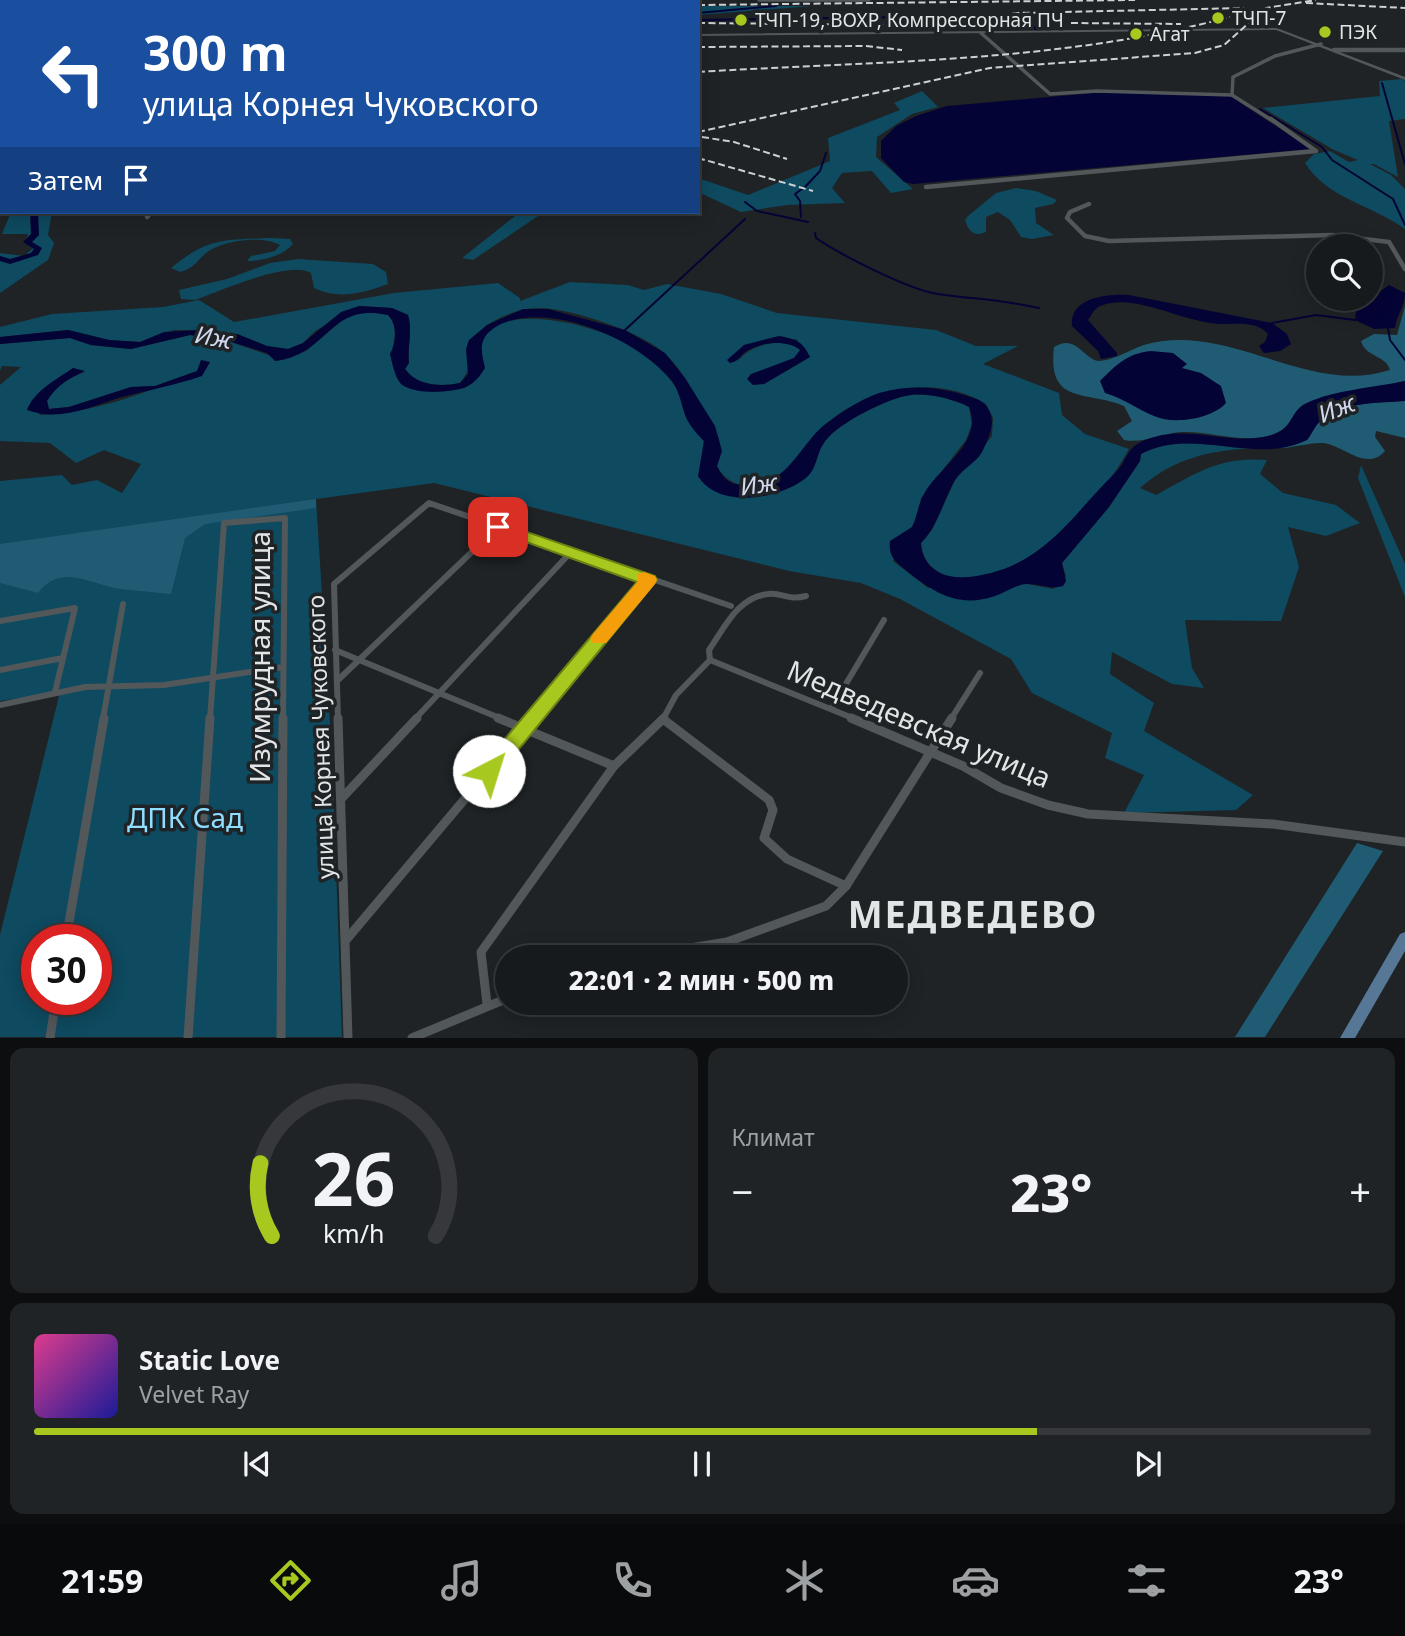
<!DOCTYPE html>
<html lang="ru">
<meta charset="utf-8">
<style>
body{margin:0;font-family:"Noto Sans",sans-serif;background:#202325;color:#f1f3f6;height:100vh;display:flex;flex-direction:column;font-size:26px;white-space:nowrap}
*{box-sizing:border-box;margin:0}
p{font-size:23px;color:#9ea1a3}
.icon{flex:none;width:38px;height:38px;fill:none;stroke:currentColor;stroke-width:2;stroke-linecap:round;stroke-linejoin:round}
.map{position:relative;height:1038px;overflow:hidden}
.drawer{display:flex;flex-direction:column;gap:10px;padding:10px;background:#0d0e0f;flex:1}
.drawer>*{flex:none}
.banner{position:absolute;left:0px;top:0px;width:700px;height:214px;box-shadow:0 4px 18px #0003,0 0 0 2px #36383b;background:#1a4fa0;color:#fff;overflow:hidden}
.tools{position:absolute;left:1306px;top:234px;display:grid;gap:14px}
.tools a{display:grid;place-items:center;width:77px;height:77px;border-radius:50%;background:#171a1c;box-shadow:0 4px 18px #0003,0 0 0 2px #36383b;font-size:35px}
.speed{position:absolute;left:21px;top:924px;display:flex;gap:14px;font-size:35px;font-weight:700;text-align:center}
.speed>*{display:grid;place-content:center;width:91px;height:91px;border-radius:50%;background:#171a1c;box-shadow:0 4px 18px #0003,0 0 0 2px #36383b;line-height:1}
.speed .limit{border:10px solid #d22;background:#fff;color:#111}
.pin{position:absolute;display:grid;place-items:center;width:60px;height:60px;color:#fff;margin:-30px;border-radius:14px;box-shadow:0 4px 10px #0006}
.me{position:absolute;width:77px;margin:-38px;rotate:40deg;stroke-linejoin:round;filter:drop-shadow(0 0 5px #0008)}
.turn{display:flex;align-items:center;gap:24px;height:147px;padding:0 28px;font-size:32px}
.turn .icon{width:91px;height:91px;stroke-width:2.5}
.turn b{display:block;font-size:49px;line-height:60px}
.then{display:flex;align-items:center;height:66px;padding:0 28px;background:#0003;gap:14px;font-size:26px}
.big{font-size:52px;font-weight:800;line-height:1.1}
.drawer .card{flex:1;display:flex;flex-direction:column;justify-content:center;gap:10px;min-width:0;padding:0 24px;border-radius:14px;background:#202325}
.drawer .dial{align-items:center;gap:0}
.dial svg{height:182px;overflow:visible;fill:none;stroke:#36383b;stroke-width:7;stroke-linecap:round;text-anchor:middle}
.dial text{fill:#f1f3f6;stroke:none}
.song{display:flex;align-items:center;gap:21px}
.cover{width:84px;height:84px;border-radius:10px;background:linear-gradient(135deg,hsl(330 70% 55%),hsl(240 70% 35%))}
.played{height:7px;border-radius:4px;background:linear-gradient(90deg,#a7c81f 75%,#36383b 75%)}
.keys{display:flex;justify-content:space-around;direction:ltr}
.heat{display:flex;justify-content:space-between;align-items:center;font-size:38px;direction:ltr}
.drawer .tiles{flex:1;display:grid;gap:10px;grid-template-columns:1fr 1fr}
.card:last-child{grid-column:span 2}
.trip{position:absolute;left:495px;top:945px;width:413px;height:70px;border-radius:35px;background:#171a1c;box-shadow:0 4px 18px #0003,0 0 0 2px #36383b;font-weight:800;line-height:70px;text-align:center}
.menu{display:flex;height:112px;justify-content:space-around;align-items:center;background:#090a0b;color:#9ea1a3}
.menu .icon{width:49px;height:49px}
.menu .current{color:#a7c81f}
.menu b{font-size:32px;color:#f1f3f6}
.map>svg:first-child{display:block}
.green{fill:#0e4a60;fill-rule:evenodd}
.forest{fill:#1f5c73}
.water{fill:#040336}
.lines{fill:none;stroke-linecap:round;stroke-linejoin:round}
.stream{stroke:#040336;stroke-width:2}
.river{fill:#040336;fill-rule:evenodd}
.minor-far3{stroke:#525759;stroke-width:3.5}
.minor-far2{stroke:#525759;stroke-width:4.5}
.minor-far1{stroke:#525759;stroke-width:6}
.minor{stroke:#525759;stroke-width:9}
.tertiary{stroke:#525759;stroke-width:4.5}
.secondary{fill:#525759;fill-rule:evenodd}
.primary{fill:#577796;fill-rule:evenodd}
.rail{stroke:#ced1d2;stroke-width:2;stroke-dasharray:7 3.5;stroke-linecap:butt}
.route{fill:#a7c81f;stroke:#6d8214;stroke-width:2}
.slow{fill:#f59e0b}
.poi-dot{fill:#a7c81f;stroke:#1f2325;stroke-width:2.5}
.labels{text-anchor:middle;stroke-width:7;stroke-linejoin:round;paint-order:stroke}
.far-poi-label{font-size:19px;fill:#e2e5e6;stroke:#1f2325;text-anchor:start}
.street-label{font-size:23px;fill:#e2e5e6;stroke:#1f2325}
.water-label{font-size:24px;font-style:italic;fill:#d1d8ed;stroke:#1f2325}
.near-street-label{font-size:28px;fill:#e2e5e6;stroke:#1f2325}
.near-park-label{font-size:28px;fill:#8fddff;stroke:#1f2325}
.near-district-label{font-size:37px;font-weight:bold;letter-spacing:2px;fill:#e2e5e6;stroke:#1f2325}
</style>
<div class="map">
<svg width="1405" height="1038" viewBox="0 0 1405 1038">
<rect width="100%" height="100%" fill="#1f2325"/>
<g class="green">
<path d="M698,6H813L698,15Z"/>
<path d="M1402,79L1405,81V119L1389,121L1398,177L1374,164H1370L1391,175L1405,189V229C1372,205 1328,199 1305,163L1314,154L1330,151L1349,162L1358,160L1334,150L1263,108L1380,96L1379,81Z"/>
<path d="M922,91L938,107L912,114L877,137L876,157L913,189L891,193L872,171L842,173L832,188L845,203L787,205L741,212L698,192V178L748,195L830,161L828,138L900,110L894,103Z"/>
<path d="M1016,188L1036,191L1057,200L1053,204L1035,208L1036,223L1054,235L1032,239L1021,237L1010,220L998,212L986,217V232C974,237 969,232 965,220L968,216L996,193Z"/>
<path d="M11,212H52L48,235L54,243L48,260L0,293V253L24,256L33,248L25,243L28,234H2Z"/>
<path d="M520,212H544L473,260L462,258Z"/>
<path d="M271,238L290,239L293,244C283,256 262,261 247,261L251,256L275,251L280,245C263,235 222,240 206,253C196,262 194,268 180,272L171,268C208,237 226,240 271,238Z"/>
<path d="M298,259L373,264L386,272L388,284C363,293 340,300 314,288L311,273C289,260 220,291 195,300L181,299L179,290L227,279L270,263Z"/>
<path d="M570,282L628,285L644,290L667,284L721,294L777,313L936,330L976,346H1018L983,364L1059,393L1062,415L1085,434L1129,449C1103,499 1011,599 945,575C930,569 922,558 921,543L932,530L955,480L992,436L993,418L986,404C935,373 865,388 823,427C805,443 794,470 772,481C751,491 727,486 717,466C726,439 714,430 702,408C691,388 680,366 662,351C638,331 568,307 537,308C519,308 502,316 487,325C479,342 471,370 460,383C442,387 416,386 405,369L409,363C407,346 413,332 408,315L392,308L359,306L315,331L303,343L288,349L267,346L237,334L202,330H174L140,342L109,340L68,330L0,337V327L52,314L163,307L199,300L234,322L394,293L498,283L520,298V301ZM796,339L810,357L764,384L774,367L794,358L801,350C783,336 751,344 738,361L744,345Z"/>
<path d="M373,312L388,315C402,328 390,346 392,362C398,396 437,393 465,388L484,362L480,357C478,290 606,327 635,348C649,359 669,374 677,389C686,408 689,425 704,441L701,481C729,485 770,500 797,484C816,473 813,455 826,440C839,423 889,397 911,395C929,393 953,399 969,407L972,424L966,440L921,498L919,514L893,561L928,588L1027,584L1054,589L1066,576L1062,563L1109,507L1140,461L1141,454C1178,434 1217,448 1257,448C1212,450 1175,457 1140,488L1156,495C1196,473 1220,456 1267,460L1260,474L1283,493L1336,505L1360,523L1326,536L1288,527L1299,567L1281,621L1185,620L1192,668L1204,688L1172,684L1112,652L1110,674L1154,703L1144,731L1253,795L1236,810L1124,813L1144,775L1105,758L1112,733L1032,693L1011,659L900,599L861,583L789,571L434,483L316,499L332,754L342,1037H0V935L60,692L0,701V481L62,475L72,485L97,480L122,493L141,464L104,450L76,463L50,443L0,441V385L21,367L2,366L0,371V344L70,338L91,345L130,349L190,335L225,340L283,360L306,351L345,318L354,313ZM73,368L84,372C67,379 57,385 47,401L49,409L69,407L131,387L155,386L197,371C148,393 95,412 40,415L31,401ZM37,940H96V999H37Z"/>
<path d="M1361,465L1405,564V597L1358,478Z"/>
</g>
<g class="forest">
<path d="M1405,306V381L1304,404C1291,413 1293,427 1274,434C1245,445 1212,431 1183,432C1162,433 1144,444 1124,440L1117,431L1132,421L1124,406C1087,390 1047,406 1054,347C1076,333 1083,359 1099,361C1115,360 1129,350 1144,345C1160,340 1180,339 1197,341C1263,348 1323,391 1390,370C1386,355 1365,357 1361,341L1374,334L1397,335Z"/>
<path d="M1405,401V438L1376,431L1375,437L1385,451C1367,472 1344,446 1324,443C1308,442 1291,449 1274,448L1307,440C1311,436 1312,430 1315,426C1334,401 1378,403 1405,401Z"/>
<path d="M316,499V508L205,524L185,538L171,594C154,592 137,591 120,589C91,585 62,562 38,593L0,583V544Z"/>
<path d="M1357,843L1383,851L1265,1037H1235Z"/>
</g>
<g class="water">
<path d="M1105,92L1230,96L1311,149L913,184L904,182L881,158V141L896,126L916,116L947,106Z"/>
<path d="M1389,285L1405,293C1405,307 1397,314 1395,328L1374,329L1355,320L1357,304L1370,299Z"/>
<path d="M1129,295L1272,323L1287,334L1291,344L1280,351L1264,353L1259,346L1265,342L1268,334C1258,321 1236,324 1222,324C1186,324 1137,293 1103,305C1095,307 1092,314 1088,320L1117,353V356L1101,359L1098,351L1072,326C1069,297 1108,294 1129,295Z"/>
<path d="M359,306L392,308L408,315C413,332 407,346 409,363L405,369C417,386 441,387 460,383L468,374L466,349L469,340L487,325L523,309H548L625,330L665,353L685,378L715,426L722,451L717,466C724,480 730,485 746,485C787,486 797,449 823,426C838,414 861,399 879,393C915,383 945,387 979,400C1000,413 991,435 982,452C976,463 962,469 955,480C943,501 938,526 921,543C922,560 932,572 949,576C963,579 978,576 991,573C1051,557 1075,511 1116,472C1127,461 1126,448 1143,441C1184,422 1226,446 1268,436C1293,430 1289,415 1302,406C1324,391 1378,387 1405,381V401C1379,403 1346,402 1324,418C1315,424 1313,433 1307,440C1254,466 1193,426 1141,454L1140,461L1109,507L1062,563L1066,581L1063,586C1049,590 1038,583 1026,584C1015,585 1005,593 995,596C960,608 935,594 907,571C896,562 888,557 890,541L912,527C917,517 918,505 923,496C937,467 984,444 969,407C953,399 929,393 911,395C889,397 839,423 826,440C816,452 818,468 806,478C779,499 719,510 698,476L704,441C696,433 689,425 685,415C681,403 679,390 671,380C639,340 551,301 501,324C478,336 480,347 485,368C480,376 475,383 466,387C451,393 414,395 401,384C395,378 392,362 390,354C397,342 397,324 388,315C328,302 329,355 275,361L267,353L225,340L190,335L131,349L91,345L70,338L0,344V337L68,330L109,340L140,342L164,332L202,330L237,334L267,346L288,349L303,343L341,312Z"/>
<path d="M779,336C795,339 803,341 810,357L764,384L753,385L747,379L751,374L794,358L800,350C787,339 758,342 744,353C738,359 738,361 730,363L727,360L744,345Z"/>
<path d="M1151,351L1173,353L1187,364L1182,368L1201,373L1221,386L1226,403C1212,419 1173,425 1154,416C1137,409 1123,398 1105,393L1100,381C1116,365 1128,353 1151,351Z"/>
<path d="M201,360L210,362L202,376C176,385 149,390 122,397C90,407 60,422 27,410C35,390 56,380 73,368L85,371C68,379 57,385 47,401L49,409L69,407L131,387L155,386L197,371Z"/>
</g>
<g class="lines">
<g class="stream">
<path d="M698,13L776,6"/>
<path d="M989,16L1022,17"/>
<path d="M1024,18L1028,22"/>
<path d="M698,20L986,16"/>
<path d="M1029,22L1037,31"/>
<path d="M1382,83L1405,164"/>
<path d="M1260,109L1322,147L1332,160L1393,199L1405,225"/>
<path d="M805,187L820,171L826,153"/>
<path d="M745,202L757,211L808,222"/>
<path d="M801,217L800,201L795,194L802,189"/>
<path d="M815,233L816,238C841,255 909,290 938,294C972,299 1005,300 1039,308"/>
<path d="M1272,323L1316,315L1355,320"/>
<path d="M1388,328L1390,340L1405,360"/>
<path d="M625,330L745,219"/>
</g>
<g class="river">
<rect x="0" y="173" width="2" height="5"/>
<path d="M0,209H2V212H5L0,213Z"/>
<path d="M30,212H38L39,235L32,242L42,248L38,255L10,264L0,261V256L10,259L31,253L34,249L23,242L31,234Z"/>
</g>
<g class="minor-far3">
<path d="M759,0H869"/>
<path d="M981,33L1050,94L1097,91L1232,95"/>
<path d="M1273,121L1232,95L1233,77L1275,56L1321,44"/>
</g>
<g class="minor-far2">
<path d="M926,187L1316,151L1271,119"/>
<path d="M1089,204L1070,212L1067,218L1085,236L1109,241L1332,235L1389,242L1405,269"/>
<path d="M147,217L151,212"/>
</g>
<g class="minor-far1">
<path d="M0,621L75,608L55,692"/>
<path d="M335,650L502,719"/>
<path d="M710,660L855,719"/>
<path d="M710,660L709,650C725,627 738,597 768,594C782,592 788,601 806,596"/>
<path d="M0,670L63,658"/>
<path d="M337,681L498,527"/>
<path d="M0,705L85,687L164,685L283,667"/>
<path d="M831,709L884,620"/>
<path d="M103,719L123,604"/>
<path d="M210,719L224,523L285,518L283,719"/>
<path d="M338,719L334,584L429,503L731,606"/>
<path d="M415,719L571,552"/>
<path d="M532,719L649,580"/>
<path d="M663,719L676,695L710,660"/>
<path d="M951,719L980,673"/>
</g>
<g class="minor">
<path d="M338,718L348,1038"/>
<path d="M498,718L614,766"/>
<path d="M851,718L963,766L1001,788L1048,805L1088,814L1273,824L1405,842"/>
<path d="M663,719L769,800L773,810L764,838L787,859L846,886"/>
<path d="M342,798L417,718"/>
<path d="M66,940L104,718"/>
<path d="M346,940L533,718"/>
<path d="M635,957L727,942L826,906L846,886L952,718"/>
<path d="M487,1004L481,952L614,766L664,718"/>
<path d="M50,1038L56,999"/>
<path d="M188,1038L210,718"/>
<path d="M281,1038L283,718"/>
<path d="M412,1038L508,998"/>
</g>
<path class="tertiary" d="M1334,50H1405"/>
<g class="secondary">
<rect x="0" y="21" width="2" height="2"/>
<path d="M1277,28L1405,77V80L1276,30L698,36V34Z"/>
</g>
<path class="primary" d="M1405,932V951L1355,1038H1340L1400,934Z"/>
<g class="rail">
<path d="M1306,3L1405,8"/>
<path d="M698,5L1135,0"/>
<path d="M698,23L897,25L952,22L1017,13L1244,8"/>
<path d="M1071,23L1181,24"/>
<path d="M698,47L866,46L902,50"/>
<path d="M698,72C875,61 1058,63 1230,17"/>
<path d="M698,132L990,68L1195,53L1224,45L1266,8L1316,0"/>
<path d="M702,137L734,142L787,159"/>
<path d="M698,158L813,191"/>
</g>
</g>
<path class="route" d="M498,522L655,576L657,580L496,777H482L479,771L482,766L637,582L493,530L490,527Z"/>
<path class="slow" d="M644,572L655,576L657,580L655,584L606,643H593L590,639L593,634L638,581V574Z"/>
<g class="poi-dot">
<circle cx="1218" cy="18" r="7"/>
<circle cx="741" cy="20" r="7"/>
<circle cx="1325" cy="32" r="7"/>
<circle cx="1136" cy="34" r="7"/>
</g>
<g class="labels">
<g class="far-poi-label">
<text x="1232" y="25">ТЧП-7</text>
<text x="755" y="27">ТЧП-19, ВОХР, Компрессорная ПЧ</text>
<text x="1339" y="39">ПЭК</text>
<text x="1150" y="41">Агат</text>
</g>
<g class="street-label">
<text transform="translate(321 737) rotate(-92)" y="8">улица Корнея Чуковского</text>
</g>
<g class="water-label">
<text transform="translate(214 338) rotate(10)" y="8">Иж</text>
<text transform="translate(1337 409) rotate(-21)" y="8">Иж</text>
<text transform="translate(759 485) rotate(-8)" y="8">Иж</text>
</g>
<g class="near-street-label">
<text transform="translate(260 657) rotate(-90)" y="10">Изумрудная улица</text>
<text transform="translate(919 724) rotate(23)" y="10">Медведевская улица</text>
</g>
<g class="near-park-label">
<text x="185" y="828">ДПК Сад</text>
</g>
<g class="near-district-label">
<text x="973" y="928">МЕДВЕДЕВО</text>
</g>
</g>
</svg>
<div class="tools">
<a><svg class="icon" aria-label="search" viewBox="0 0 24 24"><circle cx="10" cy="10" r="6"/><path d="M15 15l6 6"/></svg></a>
</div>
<div class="speed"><div class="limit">30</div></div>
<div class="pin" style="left:498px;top:527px;background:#d93025"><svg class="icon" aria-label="arrive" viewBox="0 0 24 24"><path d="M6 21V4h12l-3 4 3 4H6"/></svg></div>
<svg class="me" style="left:489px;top:771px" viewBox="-20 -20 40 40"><circle r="19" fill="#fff"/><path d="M0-13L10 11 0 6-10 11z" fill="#a7c81f"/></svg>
<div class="trip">22:01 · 2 мин · 500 m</div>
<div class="banner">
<div class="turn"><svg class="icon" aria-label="left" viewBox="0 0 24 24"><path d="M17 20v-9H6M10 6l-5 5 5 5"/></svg><div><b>300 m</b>улица Корнея Чуковского</div></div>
<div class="then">Затем<svg class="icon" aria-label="arrive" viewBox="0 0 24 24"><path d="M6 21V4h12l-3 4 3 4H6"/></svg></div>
</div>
</div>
<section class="drawer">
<div class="tiles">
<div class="card dial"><svg viewBox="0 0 100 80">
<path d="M14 69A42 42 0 1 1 86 69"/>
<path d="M14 69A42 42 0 0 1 9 37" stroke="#a7c81f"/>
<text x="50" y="56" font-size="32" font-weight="700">26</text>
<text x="50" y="72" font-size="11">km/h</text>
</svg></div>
<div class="card"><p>Климат</p>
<div class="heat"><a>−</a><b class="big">23°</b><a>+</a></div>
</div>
<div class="card">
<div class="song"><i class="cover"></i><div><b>Static Love</b><p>Velvet Ray</p></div></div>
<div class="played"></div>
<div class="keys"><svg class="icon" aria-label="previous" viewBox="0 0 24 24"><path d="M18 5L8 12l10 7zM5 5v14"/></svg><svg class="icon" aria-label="pause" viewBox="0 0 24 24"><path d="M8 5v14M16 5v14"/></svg><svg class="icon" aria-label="next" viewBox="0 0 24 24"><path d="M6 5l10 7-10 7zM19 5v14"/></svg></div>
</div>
</div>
</section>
<nav class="menu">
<b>21:59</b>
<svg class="icon current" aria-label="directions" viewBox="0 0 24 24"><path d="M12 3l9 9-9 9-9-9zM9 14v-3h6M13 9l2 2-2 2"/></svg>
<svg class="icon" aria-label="music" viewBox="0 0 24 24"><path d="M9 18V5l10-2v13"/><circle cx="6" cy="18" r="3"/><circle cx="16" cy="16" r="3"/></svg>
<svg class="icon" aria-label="phone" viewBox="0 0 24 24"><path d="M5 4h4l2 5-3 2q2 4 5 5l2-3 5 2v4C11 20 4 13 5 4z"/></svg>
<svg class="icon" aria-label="climate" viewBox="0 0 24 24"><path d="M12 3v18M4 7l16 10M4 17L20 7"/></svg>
<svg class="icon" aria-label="car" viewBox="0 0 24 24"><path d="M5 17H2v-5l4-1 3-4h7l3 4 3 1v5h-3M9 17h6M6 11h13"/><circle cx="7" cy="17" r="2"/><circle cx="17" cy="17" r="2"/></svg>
<svg class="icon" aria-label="filters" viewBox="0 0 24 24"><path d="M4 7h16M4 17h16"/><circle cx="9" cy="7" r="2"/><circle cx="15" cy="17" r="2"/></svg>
<b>23°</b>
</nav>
